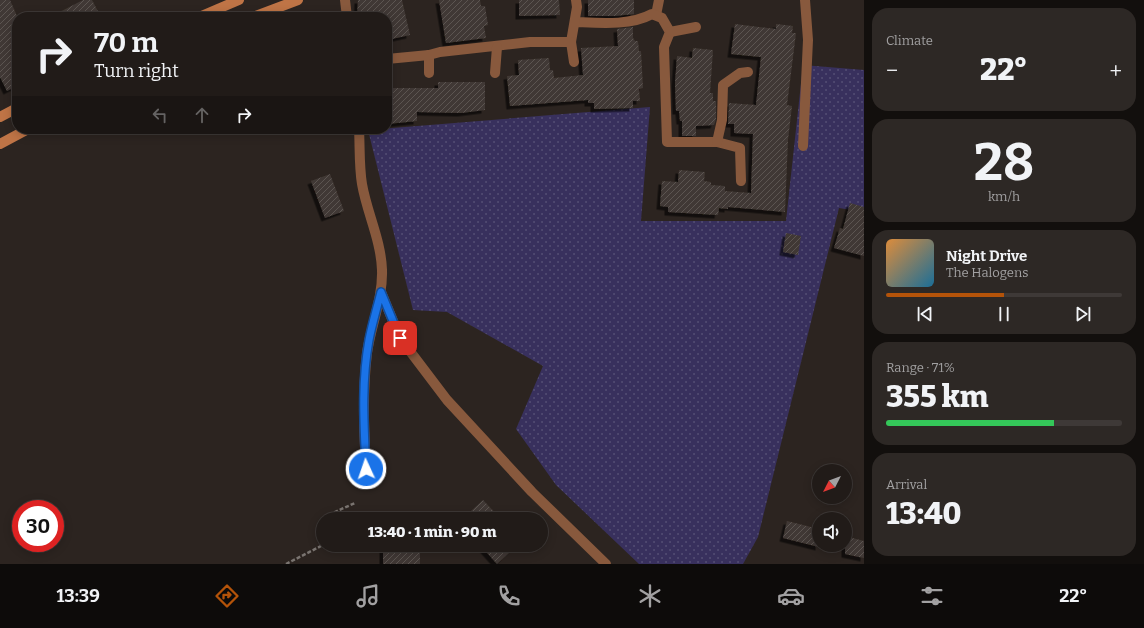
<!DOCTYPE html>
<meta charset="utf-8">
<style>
body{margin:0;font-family:Bitter,serif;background:#2d2825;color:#f1f3f6;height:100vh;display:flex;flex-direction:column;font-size:15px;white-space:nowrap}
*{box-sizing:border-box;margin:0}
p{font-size:13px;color:#a2a1a2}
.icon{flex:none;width:22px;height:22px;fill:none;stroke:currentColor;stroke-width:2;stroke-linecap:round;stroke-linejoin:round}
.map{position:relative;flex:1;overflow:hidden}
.drawer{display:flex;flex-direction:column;gap:8px;padding:8px;background:#120f0d;width:280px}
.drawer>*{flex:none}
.hud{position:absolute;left:12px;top:12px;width:380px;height:122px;border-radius:16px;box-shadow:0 2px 10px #0003,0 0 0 1px #3e3937;background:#211b18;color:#f1f3f6;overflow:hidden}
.needle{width:26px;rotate:228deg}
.fabs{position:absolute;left:812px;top:464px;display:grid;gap:8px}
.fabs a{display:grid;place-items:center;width:40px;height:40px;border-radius:50%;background:#211b18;box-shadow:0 2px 10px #0003,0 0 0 1px #3e3937;font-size:20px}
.speed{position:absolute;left:12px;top:500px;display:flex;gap:8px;font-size:20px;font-weight:700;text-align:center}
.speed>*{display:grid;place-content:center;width:52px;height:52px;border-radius:50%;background:#211b18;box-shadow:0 2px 10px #0003,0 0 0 1px #3e3937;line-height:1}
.speed .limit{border:6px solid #d22;background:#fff;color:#111}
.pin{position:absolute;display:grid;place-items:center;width:34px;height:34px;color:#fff;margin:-17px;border-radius:8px;box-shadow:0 2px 6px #0006}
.me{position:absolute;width:44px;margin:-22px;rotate:357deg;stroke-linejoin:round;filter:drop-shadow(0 0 3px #0008)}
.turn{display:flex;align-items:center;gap:14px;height:84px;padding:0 16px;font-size:18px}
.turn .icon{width:52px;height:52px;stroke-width:2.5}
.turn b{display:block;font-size:28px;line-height:34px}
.lanes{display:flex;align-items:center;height:38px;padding:0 16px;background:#0003;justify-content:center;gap:20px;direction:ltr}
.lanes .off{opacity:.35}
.big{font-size:30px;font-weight:800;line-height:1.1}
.drawer .tile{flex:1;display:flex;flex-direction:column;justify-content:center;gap:6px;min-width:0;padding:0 14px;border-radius:16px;background:#2d2825}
.drawer .dial{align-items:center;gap:0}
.dial b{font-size:52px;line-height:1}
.song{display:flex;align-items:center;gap:12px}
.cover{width:48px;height:48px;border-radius:6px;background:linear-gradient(135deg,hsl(30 70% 55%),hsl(200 70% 35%))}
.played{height:4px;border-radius:2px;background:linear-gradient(90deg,#b45309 50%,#3e3937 50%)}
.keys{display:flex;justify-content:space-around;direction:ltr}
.heat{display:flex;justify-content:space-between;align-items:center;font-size:22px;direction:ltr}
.charge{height:6px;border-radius:3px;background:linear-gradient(90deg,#34c759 71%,#3e3937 0)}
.trip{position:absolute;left:316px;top:512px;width:232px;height:40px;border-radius:20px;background:#211b18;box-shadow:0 2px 10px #0003,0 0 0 1px #3e3937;font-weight:800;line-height:40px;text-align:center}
.menu{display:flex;height:64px;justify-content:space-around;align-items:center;background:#0d0b0a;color:#a2a1a2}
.menu .icon{width:28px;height:28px}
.menu .current{color:#b45309}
.menu b{font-size:18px;color:#f1f3f6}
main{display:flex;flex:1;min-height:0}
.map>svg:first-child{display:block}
.grass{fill:url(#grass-dots)}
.building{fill:url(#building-hatch);filter:url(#shadow)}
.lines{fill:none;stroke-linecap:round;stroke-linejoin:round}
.path{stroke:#7a7470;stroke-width:2.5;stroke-dasharray:4 2;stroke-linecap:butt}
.street{stroke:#88593d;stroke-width:10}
.secondary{stroke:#bf7446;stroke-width:10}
.route-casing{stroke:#114b97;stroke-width:10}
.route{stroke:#1a73e8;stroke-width:7}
</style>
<main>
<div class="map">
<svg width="864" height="564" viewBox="0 0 864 564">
<defs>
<pattern id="grass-dots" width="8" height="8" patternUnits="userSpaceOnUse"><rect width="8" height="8" fill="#38305d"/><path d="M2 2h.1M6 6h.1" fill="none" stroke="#544e74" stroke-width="1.8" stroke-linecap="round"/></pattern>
<pattern id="building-hatch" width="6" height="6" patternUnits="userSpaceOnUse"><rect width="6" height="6" fill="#413934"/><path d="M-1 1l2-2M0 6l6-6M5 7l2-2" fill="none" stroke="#5c5551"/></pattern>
<filter id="shadow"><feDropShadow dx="-3.5" dy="3.5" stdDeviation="0" flood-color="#0009"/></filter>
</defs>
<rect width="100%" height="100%" fill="#2c2420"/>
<path class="grass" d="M803,65L864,70V212L839,208L758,537L743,564H639L556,485L516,429L543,366L447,312L413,310L368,130L650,107L641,221H786Z"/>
<g class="building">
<path d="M0,0H10L17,16V86L7,91L0,77Z"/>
<path d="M83,0H92L101,17H50Z"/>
<path d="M358,0H402L410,35L387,40V17H357Z"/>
<path d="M439,0H480L481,6H485L488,25L484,26L486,38L446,43Z"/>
<path d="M519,0H559L560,15L519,16Z"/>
<path d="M588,0H634V14L614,16H588Z"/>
<path d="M735,24L776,29V24L793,26L792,33H796L787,105L792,106L788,140L785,212L728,207V209L719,208L718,215L668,212V207L660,206L662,181L678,182L679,170L705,172L704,181L711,182V185L725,186V191L751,193L753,134L734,133V124H728L729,103L756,105L761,57L731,54Z"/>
<path d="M633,27V38L635,41H638L639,51H641L643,88L639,89L640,101H633V108L594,109V103H588V100L510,106L507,76L519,75L518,60L549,58L550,70H553L554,78L583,75L581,48L618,46L617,29Z"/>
<path d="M693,48L713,50L710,93H713V101H716V119L714,125L696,126V136H682V121H680L679,111H676L675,83L677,56L692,58Z"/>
<path d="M438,82H485V110L461,113L417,112V121L387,124V88H438Z"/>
<path d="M330,174L344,211L325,218L311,181Z"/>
<path d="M850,203L864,207V256L834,248L840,228L843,229Z"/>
<path d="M786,233L801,236L798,255L783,252Z"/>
<path d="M483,500L501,519H462Z"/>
<path d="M787,521L819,529V547L783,538Z"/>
<path d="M845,536L864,541V558L845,554Z"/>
<rect x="383" y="545" width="37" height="19"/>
<path d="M480,545H517L497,564Z"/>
</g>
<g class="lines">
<g class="path">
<path d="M326,519V516L355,503"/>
<path d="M286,564L323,545"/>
</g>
<g class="street">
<path d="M345,0L347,17"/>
<path d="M656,15L659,0"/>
<path d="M575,22C599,23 630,26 652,14L662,18L670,32L664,47L667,142H717L740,148L741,181"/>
<path d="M670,32L696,27"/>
<path d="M571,42L577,7L576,0"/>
<path d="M429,55V73"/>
<path d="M387,59L429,55L440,52L530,42H571L574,62"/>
<path d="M495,73L497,47"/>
<path d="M359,129C360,147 359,166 362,184C367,213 381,240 382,270C383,298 371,325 367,353C362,396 364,438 367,481"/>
<path d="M717,142L722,120L723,85L740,73L748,72"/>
<path d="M803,146L808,40L805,0"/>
<path d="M381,292L400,338L447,400L532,492L606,564"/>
</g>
<g class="secondary">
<path d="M199,17L239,0"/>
<path d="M253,17L298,0"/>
<path d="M0,117L17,108"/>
<path d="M0,144L28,129"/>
</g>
</g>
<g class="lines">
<defs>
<path id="route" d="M366,469C364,426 361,383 369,340C372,324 377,308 381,292L400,338"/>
</defs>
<use href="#route" class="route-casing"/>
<use href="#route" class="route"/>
</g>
</svg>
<div class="fabs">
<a><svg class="needle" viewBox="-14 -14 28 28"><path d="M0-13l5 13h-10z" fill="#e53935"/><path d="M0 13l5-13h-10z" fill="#a2a1a2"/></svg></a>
<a><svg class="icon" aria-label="sound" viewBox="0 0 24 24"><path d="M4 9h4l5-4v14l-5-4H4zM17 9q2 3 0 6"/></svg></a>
</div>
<div class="speed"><div class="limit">30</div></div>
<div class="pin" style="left:400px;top:338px;background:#d93025"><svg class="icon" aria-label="arrive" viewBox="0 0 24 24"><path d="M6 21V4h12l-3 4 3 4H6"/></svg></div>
<svg class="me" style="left:366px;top:469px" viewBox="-20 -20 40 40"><circle r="17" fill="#1a73e8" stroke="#fff" stroke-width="3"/><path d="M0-11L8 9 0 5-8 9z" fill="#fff"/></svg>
<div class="trip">13:40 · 1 min · 90 m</div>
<div class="hud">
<div class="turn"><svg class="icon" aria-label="right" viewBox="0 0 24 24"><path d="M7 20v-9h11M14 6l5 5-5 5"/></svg><div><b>70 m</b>Turn right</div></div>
<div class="lanes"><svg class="icon off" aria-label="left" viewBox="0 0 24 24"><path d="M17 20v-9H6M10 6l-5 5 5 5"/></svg><svg class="icon off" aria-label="ahead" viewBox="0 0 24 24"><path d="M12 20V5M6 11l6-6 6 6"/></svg><svg class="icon" aria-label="right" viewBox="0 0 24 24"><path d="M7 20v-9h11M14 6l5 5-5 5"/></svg></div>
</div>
</div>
<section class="drawer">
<div class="tile"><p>Climate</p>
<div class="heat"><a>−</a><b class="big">22°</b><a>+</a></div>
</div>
<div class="tile dial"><b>28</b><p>km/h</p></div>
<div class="tile">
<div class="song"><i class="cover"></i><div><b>Night Drive</b><p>The Halogens</p></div></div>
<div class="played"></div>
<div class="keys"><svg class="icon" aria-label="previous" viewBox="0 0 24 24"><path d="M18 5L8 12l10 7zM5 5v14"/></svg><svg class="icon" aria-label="pause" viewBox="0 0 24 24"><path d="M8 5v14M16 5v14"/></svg><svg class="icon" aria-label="next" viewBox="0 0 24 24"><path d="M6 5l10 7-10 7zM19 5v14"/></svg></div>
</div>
<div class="tile"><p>Range · 71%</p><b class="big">355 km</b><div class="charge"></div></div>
<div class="tile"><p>Arrival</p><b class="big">13:40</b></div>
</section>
</main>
<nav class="menu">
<b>13:39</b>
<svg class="icon current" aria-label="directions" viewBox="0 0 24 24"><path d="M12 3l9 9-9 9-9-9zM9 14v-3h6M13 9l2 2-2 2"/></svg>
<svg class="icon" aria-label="music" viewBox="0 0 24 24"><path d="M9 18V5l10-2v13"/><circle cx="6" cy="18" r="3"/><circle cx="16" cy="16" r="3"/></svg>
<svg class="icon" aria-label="phone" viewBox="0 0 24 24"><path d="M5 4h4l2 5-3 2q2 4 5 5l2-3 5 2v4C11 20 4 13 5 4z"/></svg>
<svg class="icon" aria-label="climate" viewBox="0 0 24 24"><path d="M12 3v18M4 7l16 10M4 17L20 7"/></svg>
<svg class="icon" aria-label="car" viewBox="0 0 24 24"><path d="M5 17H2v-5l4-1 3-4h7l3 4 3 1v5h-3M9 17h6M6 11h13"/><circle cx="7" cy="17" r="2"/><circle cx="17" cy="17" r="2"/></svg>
<svg class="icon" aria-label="filters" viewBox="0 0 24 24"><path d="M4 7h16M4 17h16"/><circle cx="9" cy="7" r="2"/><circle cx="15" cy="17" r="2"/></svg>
<b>22°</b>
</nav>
